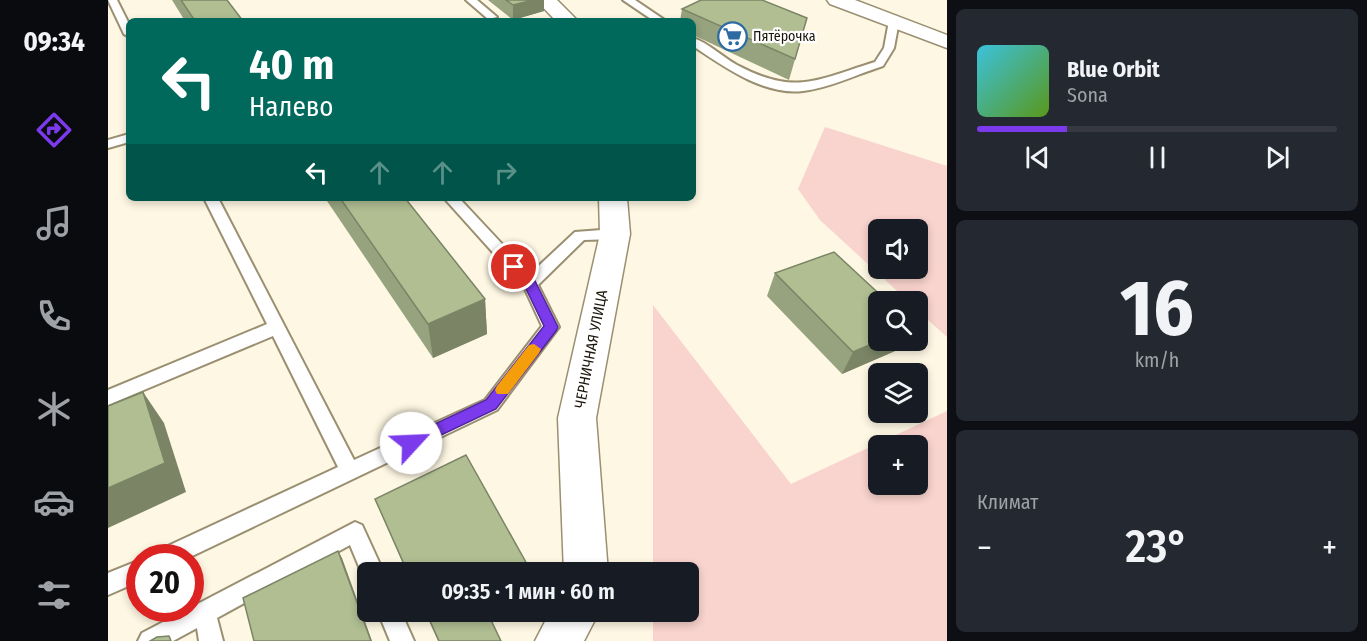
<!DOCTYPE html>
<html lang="ru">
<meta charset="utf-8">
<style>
body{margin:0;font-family:"Fira Sans Condensed",sans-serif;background:#242831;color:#f1f3f6;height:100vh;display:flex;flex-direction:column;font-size:22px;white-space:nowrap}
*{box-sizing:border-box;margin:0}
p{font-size:20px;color:#9ea1a6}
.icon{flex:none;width:33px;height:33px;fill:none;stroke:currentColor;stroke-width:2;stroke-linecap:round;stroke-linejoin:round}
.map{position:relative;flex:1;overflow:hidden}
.details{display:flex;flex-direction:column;gap:9px;padding:9px;background:#0d0f14;width:420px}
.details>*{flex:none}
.hud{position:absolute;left:18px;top:18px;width:570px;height:183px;border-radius:9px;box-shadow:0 3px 9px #0003;background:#00695c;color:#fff;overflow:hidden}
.tools{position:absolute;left:760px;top:219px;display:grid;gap:12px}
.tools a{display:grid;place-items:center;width:60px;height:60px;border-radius:9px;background:#171b24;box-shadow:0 3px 9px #0003;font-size:30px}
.speed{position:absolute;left:18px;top:544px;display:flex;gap:12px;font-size:30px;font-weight:700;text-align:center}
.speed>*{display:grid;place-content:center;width:78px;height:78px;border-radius:50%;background:#171b24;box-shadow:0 3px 9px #0003;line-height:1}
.speed .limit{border:9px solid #d22;background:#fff;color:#111}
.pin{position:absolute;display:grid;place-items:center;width:51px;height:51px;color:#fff;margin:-26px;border:3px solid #fff;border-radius:50%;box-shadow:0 2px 6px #0007}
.me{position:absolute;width:66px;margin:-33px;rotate:65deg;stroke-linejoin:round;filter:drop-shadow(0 0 4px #0008)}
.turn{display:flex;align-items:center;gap:21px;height:126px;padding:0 24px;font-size:27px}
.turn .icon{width:78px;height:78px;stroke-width:2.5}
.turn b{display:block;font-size:42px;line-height:51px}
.lanes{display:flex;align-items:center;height:57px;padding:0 24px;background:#0003;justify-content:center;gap:30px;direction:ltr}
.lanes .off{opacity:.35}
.big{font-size:45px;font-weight:600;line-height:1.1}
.details .tile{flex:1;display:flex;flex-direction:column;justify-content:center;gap:9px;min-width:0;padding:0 21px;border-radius:9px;background:#242831}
.details .dial{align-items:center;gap:0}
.dial b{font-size:78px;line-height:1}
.song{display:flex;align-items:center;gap:18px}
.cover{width:72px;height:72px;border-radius:9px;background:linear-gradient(135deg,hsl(190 70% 55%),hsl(90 70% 35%))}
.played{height:6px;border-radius:3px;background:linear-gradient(90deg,#7c3aed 25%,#363941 25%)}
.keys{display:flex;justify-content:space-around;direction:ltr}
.heat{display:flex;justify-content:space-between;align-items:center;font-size:33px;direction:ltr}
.trip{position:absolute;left:249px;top:562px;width:342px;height:60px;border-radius:9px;background:#171b24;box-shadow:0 3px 9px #0003;font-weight:600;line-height:60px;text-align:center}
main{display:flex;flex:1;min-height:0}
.dock{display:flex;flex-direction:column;width:108px;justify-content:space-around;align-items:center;background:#090b0e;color:#9ea1a6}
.dock .icon{width:42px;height:42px}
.dock .current{color:#7c3aed}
.dock b{font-size:27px;color:#f1f3f6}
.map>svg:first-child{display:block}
.green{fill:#f9d3cd;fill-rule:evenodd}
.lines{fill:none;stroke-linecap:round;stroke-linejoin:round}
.service-casing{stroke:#9a8f70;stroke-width:4}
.minor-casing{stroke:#9a8f70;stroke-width:3}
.service{fill:#fff;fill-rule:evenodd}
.minor{fill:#fff;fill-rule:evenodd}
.wall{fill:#97a37e}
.shaded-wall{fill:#7b8566}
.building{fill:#b0be92;stroke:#7b8566;stroke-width:1.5}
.route{fill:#7c3aed;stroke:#51269a;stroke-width:1.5}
.slow{fill:#f59e0b}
.labels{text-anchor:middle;stroke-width:4.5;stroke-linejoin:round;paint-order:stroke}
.far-poi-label{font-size:14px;fill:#1a160a;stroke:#fff;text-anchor:start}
.street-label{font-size:15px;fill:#1a160a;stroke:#fff}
</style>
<main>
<nav class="dock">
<b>09:34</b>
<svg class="icon current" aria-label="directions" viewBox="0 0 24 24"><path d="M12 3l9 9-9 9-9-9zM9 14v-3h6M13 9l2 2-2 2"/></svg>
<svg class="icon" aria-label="music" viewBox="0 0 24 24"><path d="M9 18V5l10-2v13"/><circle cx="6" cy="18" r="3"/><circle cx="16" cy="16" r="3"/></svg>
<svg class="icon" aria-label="phone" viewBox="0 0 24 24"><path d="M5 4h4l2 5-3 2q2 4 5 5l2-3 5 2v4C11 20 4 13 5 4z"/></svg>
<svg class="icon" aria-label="climate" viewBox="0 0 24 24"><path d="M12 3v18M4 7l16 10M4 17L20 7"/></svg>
<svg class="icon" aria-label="car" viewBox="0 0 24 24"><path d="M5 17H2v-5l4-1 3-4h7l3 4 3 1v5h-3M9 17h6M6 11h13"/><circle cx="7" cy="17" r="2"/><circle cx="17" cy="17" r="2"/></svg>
<svg class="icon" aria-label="filters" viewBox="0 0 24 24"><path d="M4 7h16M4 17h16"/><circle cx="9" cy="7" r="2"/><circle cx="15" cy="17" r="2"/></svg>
</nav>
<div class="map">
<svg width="839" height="641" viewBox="0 0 839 641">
<rect width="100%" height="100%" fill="#fef7e3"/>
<g class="green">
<path d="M717,127L839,166V337L810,311V302L800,301L712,220L690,189ZM771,230H810V268H771Z"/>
<path d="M545,305L683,484L839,411V641H545V612H580V573H545ZM771,446H810V484H771Z"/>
</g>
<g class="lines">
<defs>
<g id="service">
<path d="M0,0H9L21,24V37L16,34Z"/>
<path d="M358,0H369L389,17L380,19Z"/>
<path d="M515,0H527L558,21H546Z"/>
<path d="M786,18L791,21L786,48L775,66C750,74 721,88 695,91C656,96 615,66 585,46V38C601,43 614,57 629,65C688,96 708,80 767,62L776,48L781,21Z"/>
<path d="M21,134V142L0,148V140Z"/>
<path d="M96,198H110L246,460L377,400L434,326L416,287L336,198H351L422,274L467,232L507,229L514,234L507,239L476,240L430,285L451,327L389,410L80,558H46L49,551L230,467L165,336L0,405V390L159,324Z"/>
<path d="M247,522L254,525L276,573H260V581H257L242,545L109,618L115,641H91L89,628L65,641H30L34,633Z"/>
<path d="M32,560V581L0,595V573Z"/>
<path d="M270,612H293L306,641H282Z"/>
</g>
<g id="minor">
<path d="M428,0H449L470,21H448Z"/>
<path d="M719,0H747L839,35V48L722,4Z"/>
<path d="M491,198H519L522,234L488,418L500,573H456L450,418L492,234Z"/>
<path d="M442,612H491L476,641H427Z"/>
</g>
</defs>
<use href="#service" class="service-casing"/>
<use href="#minor" class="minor-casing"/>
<use href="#service" class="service"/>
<use href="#minor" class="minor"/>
</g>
<g class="wall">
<path d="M64,0H119L135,21H77Z"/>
<path d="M380,0H436V11L405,20Z"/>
<path d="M574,9L699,18L681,80L585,35V21H572Z"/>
<path d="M217,198H297L377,299L379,334L325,358Z"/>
<path d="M667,273L771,340H799L794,348L734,374L659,296Z"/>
<path d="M267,499L424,573H299Z"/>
<path d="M317,612H399L384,621L393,641H330Z"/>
</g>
<g class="shaded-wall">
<path d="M425,0H436V11L405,20V5Z"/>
<path d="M377,299L379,334L325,358L320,324Z"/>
<path d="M773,340H799L794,348L734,374L745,352Z"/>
<path d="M35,392L56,423L78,492L0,528V488Z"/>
<path d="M230,551L234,558L264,641H263Z"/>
<path d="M388,612H399L382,622L381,616Z"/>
</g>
<g class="building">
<path d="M73,0H119L135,21H87Z"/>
<path d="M398,0H425L405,5Z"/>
<path d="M593,0H654L699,18L687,59L574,9Z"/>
<path d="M232,198H297L377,299L320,324Z"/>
<path d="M726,252L780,302H771V340H773L745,352L667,273Z"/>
<path d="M35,392L57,463L0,488V406Z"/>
<path d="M358,455L424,573H300L267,499Z"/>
<path d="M230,551L263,641H146L135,598Z"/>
<path d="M318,612H388L381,616L393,641H331Z"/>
<path d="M61,636L63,641H42L49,637Z"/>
</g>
<path class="route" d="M406,263L427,281L450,327L448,331L388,409L308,447H297L295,443L297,438L378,400L436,326L417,287L400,267Z"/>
<path class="slow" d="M426,344L433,349L431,353L400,394H389L387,390L389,386L421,345Z"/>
<defs>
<symbol id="supermarket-ring" viewBox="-11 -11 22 22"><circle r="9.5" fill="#fff" stroke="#2c6ba2" stroke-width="1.5"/><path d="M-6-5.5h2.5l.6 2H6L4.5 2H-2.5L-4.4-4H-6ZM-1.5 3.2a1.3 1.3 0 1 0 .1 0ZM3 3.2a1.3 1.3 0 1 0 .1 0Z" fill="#2c6ba2"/></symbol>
</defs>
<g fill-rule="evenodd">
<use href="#supermarket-ring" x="608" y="20" width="33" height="33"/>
</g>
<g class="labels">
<g class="far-poi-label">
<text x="645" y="41">Пятёрочка</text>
</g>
<g class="street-label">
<text transform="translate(483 349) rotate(-79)" y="5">ЧЕРНИЧНАЯ УЛИЦА</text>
</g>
</g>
</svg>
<div class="tools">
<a><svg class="icon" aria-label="sound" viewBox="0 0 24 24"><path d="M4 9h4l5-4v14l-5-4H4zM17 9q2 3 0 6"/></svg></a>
<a><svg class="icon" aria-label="search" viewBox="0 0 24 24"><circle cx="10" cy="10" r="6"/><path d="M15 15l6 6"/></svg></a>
<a><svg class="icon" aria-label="layers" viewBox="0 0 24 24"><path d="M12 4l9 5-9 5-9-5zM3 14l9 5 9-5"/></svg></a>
<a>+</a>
</div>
<div class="speed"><div class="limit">20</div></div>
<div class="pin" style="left:406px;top:267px;background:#d93025"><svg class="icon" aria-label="arrive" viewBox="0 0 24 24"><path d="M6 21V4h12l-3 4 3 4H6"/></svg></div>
<svg class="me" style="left:303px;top:443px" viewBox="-20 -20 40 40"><circle r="19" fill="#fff"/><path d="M0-13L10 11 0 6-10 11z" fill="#7c3aed"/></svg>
<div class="trip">09:35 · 1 мин · 60 m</div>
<div class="hud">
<div class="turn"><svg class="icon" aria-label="left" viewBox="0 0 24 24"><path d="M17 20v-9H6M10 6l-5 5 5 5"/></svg><div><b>40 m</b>Налево</div></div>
<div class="lanes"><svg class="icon" aria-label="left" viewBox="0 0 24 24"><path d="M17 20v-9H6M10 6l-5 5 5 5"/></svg><svg class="icon off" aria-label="ahead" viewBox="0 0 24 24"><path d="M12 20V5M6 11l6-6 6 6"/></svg><svg class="icon off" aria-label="ahead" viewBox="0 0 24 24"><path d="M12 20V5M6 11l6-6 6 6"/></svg><svg class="icon off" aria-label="right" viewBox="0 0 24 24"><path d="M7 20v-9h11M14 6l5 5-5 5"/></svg></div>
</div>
</div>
<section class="details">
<div class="tile">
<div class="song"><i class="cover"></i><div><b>Blue Orbit</b><p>Sona</p></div></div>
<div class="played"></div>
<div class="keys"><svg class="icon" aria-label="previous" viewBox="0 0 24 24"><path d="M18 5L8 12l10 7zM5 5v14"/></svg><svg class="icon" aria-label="pause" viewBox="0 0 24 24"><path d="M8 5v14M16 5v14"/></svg><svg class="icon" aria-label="next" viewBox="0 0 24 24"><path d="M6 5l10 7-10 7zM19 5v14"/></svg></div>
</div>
<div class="tile dial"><b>16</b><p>km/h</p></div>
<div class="tile"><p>Климат</p>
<div class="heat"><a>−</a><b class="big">23°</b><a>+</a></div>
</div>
</section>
</main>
